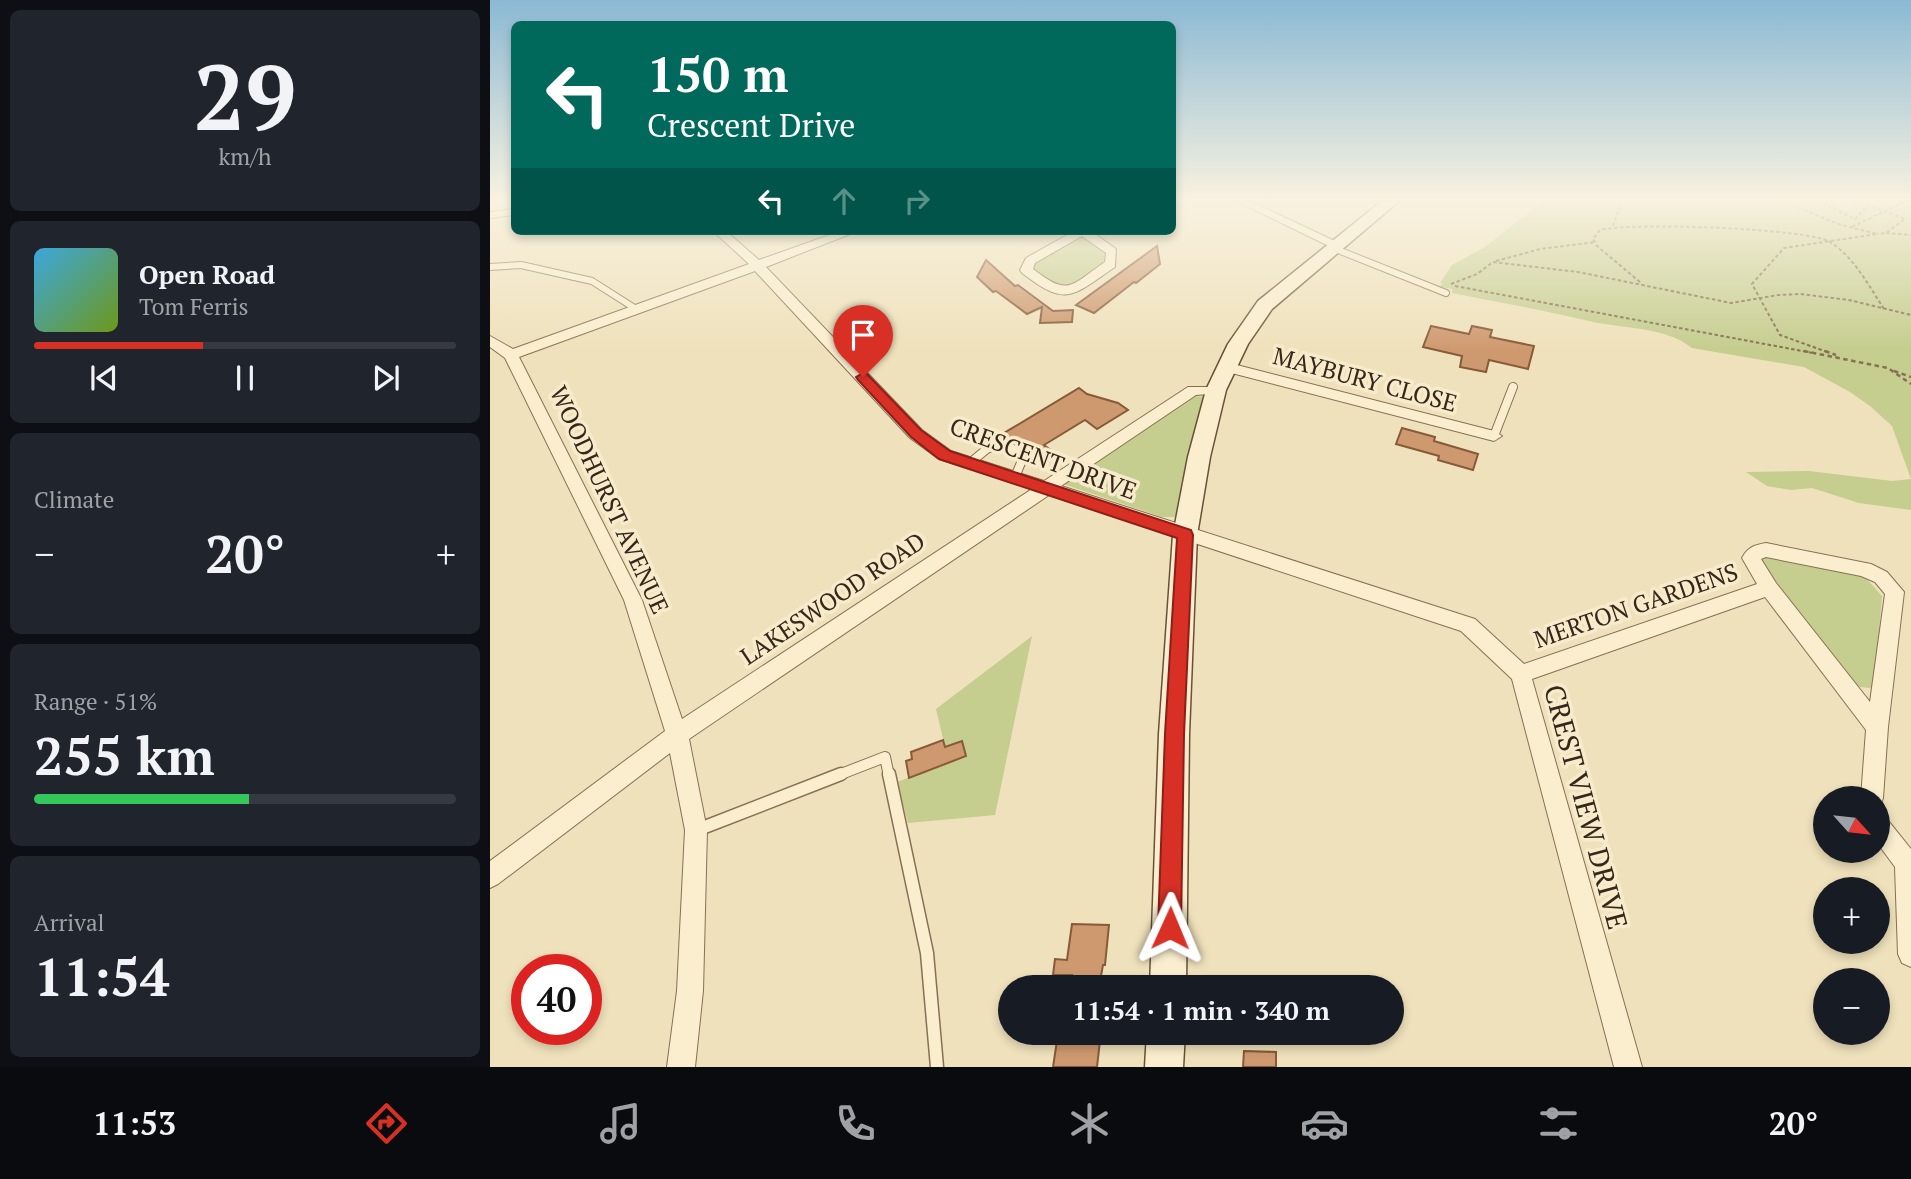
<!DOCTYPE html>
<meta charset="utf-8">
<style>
body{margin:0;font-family:"PT Serif",serif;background:#20242c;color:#f1f3f6;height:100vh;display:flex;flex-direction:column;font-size:26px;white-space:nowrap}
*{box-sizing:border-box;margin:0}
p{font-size:23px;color:#9ea1a6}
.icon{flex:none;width:38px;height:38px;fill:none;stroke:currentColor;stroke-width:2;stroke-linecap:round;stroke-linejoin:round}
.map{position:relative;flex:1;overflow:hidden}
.sheet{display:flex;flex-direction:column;gap:10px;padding:10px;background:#0d0f14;width:490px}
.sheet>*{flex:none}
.hud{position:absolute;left:21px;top:21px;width:665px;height:214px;border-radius:10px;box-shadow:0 4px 10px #0003;background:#00695c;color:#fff;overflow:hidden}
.needle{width:46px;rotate:117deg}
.controls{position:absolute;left:1323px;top:786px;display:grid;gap:14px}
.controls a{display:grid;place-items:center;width:77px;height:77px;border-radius:50%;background:#171b24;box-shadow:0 4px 10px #0003;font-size:35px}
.speed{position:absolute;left:21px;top:954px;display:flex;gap:14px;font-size:35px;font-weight:700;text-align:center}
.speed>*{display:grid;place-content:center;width:91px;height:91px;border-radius:50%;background:#171b24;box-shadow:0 4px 10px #0003;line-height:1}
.speed .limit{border:10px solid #d22;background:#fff;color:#111}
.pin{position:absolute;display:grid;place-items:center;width:60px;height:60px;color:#fff;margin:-72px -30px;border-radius:50% 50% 50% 0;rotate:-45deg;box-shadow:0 0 7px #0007}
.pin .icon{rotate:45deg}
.me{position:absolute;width:77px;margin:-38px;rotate:1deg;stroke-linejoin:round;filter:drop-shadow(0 0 5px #0008)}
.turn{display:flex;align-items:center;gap:24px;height:147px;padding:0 21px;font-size:32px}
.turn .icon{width:91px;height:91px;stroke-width:2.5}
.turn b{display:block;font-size:49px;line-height:60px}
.lanes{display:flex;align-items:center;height:66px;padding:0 21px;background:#0003;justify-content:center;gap:35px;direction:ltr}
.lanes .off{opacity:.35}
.big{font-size:52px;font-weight:700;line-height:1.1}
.sheet .card{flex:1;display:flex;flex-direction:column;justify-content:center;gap:10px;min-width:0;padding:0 24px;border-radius:10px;background:#20242c}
.sheet .dial{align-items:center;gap:0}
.dial b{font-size:91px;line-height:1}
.song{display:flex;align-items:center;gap:21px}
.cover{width:84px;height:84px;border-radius:10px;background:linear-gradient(135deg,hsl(200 70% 55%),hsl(80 70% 35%))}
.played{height:7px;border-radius:4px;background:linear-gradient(90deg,#d93025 40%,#363941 40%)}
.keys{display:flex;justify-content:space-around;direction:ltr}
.heat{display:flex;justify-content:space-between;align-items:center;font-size:38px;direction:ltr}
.charge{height:10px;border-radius:5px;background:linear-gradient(90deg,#34c759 51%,#363941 0)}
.trip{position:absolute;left:508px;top:975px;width:406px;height:70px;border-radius:35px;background:#171b24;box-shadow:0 4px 10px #0003;font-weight:700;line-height:70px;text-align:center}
.tab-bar{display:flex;height:112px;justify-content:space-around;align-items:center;background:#090b0e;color:#9ea1a6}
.tab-bar .icon{width:49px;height:49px}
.tab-bar .on{color:#d93025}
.tab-bar b{font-size:32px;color:#f1f3f6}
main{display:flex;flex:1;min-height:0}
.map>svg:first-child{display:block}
.green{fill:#c5cd8f}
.building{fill:#cf996f;stroke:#875a39;stroke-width:2}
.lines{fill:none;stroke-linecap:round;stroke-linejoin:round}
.lane-far3-casing{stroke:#877054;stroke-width:8}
.lane-far2-casing{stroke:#877054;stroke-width:10}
.lane-far1-casing{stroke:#877054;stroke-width:12}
.lane-casing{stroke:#877054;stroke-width:15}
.street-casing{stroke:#877054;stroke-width:2}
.secondary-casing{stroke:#685138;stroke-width:3}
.path-far1{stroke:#877054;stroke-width:2;stroke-dasharray:3.5 2.5;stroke-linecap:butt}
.path{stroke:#877054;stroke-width:2.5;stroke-dasharray:4.5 3.5;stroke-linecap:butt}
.lane-far3{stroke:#faeece;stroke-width:6}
.lane-far2{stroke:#faeece;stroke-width:8}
.lane-far1{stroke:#faeece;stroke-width:10}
.lane{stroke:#faeece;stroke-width:12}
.street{fill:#faeece;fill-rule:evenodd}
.secondary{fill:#faeece;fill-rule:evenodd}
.route{fill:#d93025;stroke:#8d1f18;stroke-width:2}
.labels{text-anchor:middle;stroke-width:7;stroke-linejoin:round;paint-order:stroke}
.street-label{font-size:24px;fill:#35281a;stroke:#f7ebcb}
.near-street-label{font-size:28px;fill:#35281a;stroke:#f7ebcb}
</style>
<main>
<section class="sheet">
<div class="card dial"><b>29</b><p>km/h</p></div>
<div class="card">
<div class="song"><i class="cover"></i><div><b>Open Road</b><p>Tom Ferris</p></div></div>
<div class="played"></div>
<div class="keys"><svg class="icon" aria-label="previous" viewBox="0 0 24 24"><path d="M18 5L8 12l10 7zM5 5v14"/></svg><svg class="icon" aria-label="pause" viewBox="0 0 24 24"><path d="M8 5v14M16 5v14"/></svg><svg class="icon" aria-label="next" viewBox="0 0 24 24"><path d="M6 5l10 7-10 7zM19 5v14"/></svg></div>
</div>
<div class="card"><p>Climate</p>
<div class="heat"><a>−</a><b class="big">20°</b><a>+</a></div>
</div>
<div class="card"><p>Range · 51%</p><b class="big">255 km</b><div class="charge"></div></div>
<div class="card"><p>Arrival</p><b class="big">11:54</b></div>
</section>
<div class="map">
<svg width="1421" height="1067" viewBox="0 0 1421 1067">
<rect width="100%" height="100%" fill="#efe1bb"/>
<g class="green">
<path d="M1053,201H1341L1355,211L1367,201H1421V510L1369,503L1322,488L1301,490L1277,486L1256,472L1319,471L1402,481L1421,479L1402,426L1380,406L1360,392L1314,367L1202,348C1175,326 1132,329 1099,321C1053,310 1008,302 962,293V289L949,287L953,283H950L962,265L995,247Z"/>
<path d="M592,236L615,253L614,264C580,287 577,296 542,268L546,260Z"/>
<path d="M704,396L717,397L685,517H672L570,483Z"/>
<path d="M1276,554L1374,576L1392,596L1385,682L1380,688L1370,687L1360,681L1273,566L1270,560Z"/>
<path d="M542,636L505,815L418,823L407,782L476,756L472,741L455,747L446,709Z"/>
</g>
<g class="building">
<path d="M667,246L670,264L646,283L644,282L604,313L586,305Z"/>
<path d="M496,260L525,286L528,285L563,311L583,310L582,322L550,323L552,307L537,314L506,291L503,292L487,277Z"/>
<path d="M941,326L979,334L982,326L1002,330L1000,337L1044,346L1038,369L999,360L996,372L970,367L972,356L933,347Z"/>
<path d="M589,388L597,394L628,403L638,410L607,429L595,420L554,445L559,449L544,458L514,433Z"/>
<path d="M912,428L945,437L944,441L988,454L983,470L948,460L949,456L906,444Z"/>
<path d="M453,740L455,747L472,741L476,756L419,778L416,761L422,759L421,752Z"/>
<path d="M582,924L619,925L615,965H613L611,976H604L603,987H581L582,975H563L565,959L577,960Z"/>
<path d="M574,1032H611L607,1067H563L568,1034Z"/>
<path d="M754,1051L786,1052V1067H753Z"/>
</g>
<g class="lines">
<defs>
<g id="lane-far3">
<path d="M843,248L956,293"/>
<path d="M0,267L31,265L102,281L146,309"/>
</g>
<g id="lane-far2">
<path d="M1004,436L1023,387"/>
<path d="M480,463L498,448L519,446L533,458L525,477"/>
</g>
<path id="lane-far1" d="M346,776L395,757L399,776"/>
<g id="lane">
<path d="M399,774L437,953L447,1067"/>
<path d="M207,830L351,774"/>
</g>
<g id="street">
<path d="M746,201H760L853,245L843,248Z"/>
<path d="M24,209V215L0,218V212Z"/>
<path d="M223,231H236L269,260L351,231H368L276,267L432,430L461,451L554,481L698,387H731L733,390L731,393L706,395L571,486L985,619L1034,664L1267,584L1252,558C1258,547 1264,545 1276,543L1381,564L1397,572L1414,592L1398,727L1393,798L1390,806L1388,807V798H1371L1376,730L1275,597L1042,679L1152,1067H1124L1022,679L971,631L559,495L199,739L217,830L213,991L205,1067H177L187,991L195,830L180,753L8,884L0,888V861L175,731L134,600L15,358L0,347V336L23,349L259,264ZM265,271L420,438L449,459L542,489L192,719L152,600L29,357ZM1276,557L1371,576L1385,582L1395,594L1380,702L1286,583L1271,559Z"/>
<path d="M584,231H601L626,249L625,267C582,296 577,308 532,273L530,270L536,258ZM592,236L616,253L615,262C580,286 579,297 543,269L545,263Z"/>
<path d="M735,362L1004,431L1012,436L1004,441L730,370L728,367L730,364Z"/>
<path d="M1388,815L1396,818L1421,849V967L1412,963L1408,954L1405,867L1388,844Z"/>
</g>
<g id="secondary">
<path d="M892,201H909L782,309L758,344L736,390L720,457L707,535L699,734L696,987H660L669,734L683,535L698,457L716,390L738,344L768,301Z"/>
<path d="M657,1032H695L693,1067H655Z"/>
</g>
</defs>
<use href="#lane-far3" class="lane-far3-casing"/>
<use href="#lane-far2" class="lane-far2-casing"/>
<use href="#lane-far1" class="lane-far1-casing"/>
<use href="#lane" class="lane-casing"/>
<use href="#street" class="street-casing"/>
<use href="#secondary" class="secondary-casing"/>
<g class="path-far1">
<path d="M1292,201L1348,224L1387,234L1294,248L1262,284L1290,335L1340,353"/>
<path d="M1327,201L1365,219L1378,205L1415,219L1396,233L1387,234"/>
<path d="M1123,226L1132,201"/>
<path d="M1362,227L1415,201"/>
<path d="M1396,233L1421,235"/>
<path d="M1006,261L1050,249L1105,242"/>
<path d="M1150,282L1107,246L1103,239L1110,230C1139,222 1317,228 1340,242C1364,257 1379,286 1394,309"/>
<path d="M961,284L987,274L1003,262L1088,272L1241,303L1288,295L1311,294L1359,300L1421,315"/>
<path d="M965,286L1323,353"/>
</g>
<g class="path">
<path d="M1314,351L1398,368L1421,384"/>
<path d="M1335,351L1346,355"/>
<path d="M1404,371L1421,377"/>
</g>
<use href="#lane-far3" class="lane-far3"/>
<use href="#lane-far2" class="lane-far2"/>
<use href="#lane-far1" class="lane-far1"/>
<use href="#lane" class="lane"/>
<use href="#street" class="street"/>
<use href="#secondary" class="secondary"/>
</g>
<linearGradient id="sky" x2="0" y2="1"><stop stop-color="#8bb9d4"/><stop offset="0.57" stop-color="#f8f2e0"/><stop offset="1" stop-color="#f8f2e0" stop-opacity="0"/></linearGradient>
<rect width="1421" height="350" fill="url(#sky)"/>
<path class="route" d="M373,373L377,374L431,430L460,451L701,530L703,535L694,734L691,928L688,936L680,940L672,936L668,928L675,734L687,538L449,459L421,437L368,380L366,377Z"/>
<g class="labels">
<g class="street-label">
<text transform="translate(875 380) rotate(15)" y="8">MAYBURY CLOSE</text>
<text transform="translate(553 459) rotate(20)" y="8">CRESCENT DRIVE</text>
<text transform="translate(119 500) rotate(65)" y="8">WOODHURST AVENUE</text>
<text transform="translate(343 599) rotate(-34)" y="8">LAKESWOOD ROAD</text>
<text transform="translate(1146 606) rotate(-19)" y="8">MERTON GARDENS</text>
</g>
<g class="near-street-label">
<text transform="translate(1096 807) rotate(75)" y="10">CREST VIEW DRIVE</text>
</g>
</g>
</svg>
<div class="controls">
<a><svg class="needle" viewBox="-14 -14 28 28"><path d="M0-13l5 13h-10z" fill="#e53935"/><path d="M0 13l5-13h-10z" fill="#9ea1a6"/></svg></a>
<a>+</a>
<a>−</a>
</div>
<div class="speed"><div class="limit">40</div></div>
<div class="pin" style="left:373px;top:377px;background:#d93025"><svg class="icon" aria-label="arrive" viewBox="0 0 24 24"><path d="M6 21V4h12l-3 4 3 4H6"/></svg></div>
<svg class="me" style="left:680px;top:928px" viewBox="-20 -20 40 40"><path d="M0-17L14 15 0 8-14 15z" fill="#d93025" stroke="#fff" stroke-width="4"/></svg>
<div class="trip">11:54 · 1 min · 340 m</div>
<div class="hud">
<div class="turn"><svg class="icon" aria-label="left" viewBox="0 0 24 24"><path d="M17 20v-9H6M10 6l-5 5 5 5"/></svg><div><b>150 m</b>Crescent Drive</div></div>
<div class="lanes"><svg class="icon" aria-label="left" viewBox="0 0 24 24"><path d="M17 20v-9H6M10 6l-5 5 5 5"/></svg><svg class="icon off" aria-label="ahead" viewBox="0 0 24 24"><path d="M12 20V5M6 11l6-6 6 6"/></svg><svg class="icon off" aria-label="right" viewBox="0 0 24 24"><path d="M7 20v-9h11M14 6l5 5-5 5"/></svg></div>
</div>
</div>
</main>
<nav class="tab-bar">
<b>11:53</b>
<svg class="icon on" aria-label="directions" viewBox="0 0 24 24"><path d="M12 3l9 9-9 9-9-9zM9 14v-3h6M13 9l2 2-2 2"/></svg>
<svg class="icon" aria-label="music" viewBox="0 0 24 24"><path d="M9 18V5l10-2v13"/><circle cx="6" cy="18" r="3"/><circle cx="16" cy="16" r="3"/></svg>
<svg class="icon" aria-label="phone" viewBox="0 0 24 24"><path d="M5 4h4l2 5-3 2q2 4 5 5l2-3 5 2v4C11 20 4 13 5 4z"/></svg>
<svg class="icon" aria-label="climate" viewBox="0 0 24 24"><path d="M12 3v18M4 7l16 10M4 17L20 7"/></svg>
<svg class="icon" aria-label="car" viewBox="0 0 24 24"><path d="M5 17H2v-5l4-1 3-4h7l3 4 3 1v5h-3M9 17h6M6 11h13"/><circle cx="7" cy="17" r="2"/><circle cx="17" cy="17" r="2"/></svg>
<svg class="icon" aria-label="filters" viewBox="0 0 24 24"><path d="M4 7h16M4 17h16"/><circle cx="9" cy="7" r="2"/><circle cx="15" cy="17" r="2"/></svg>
<b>20°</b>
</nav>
